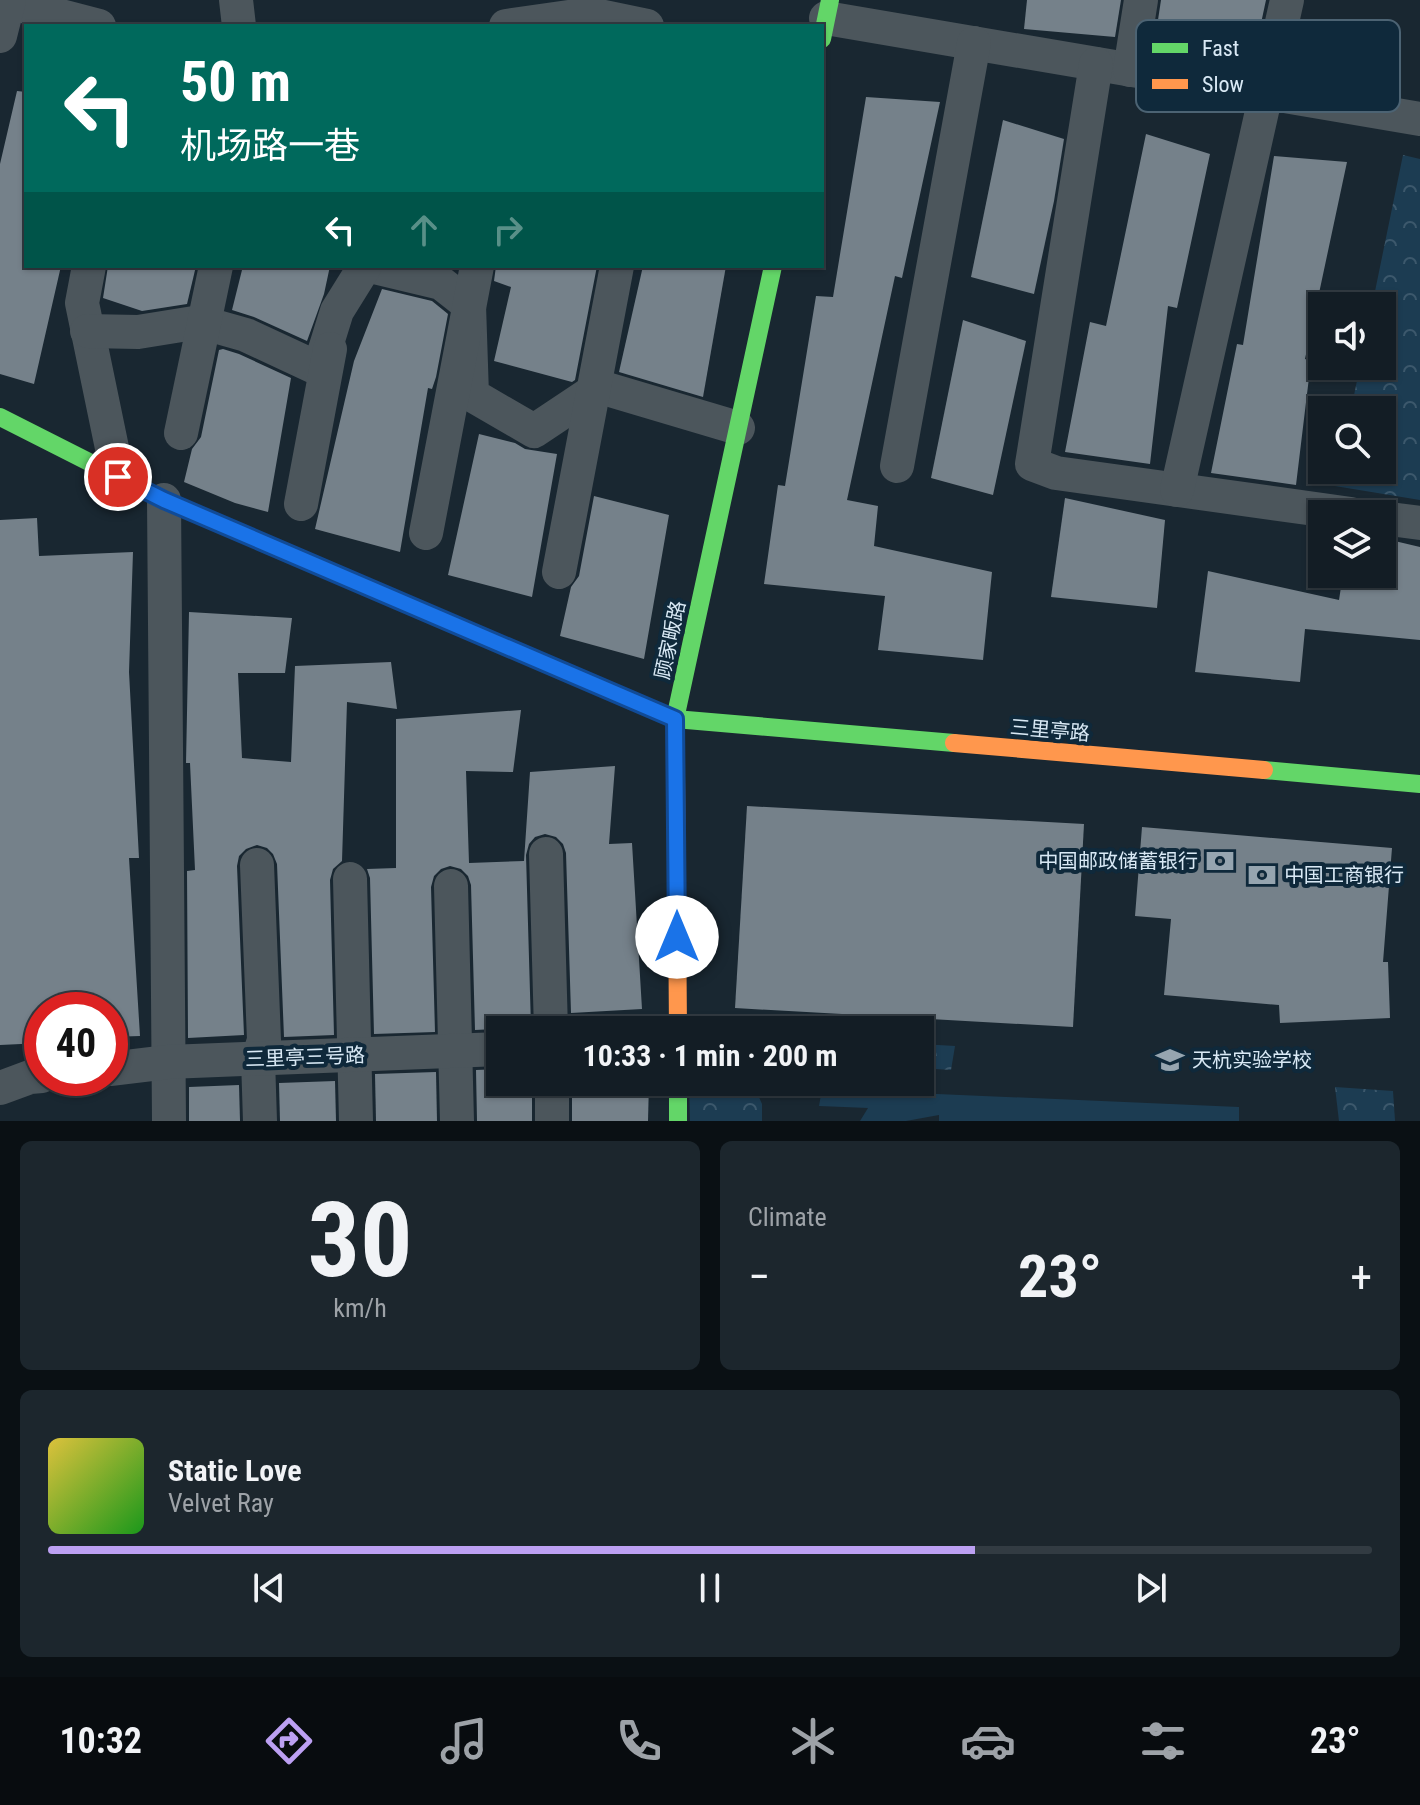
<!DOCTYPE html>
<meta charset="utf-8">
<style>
body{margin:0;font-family:"Roboto Condensed","Noto Sans SC",sans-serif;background:#1c262d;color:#f1f3f6;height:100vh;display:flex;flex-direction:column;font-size:30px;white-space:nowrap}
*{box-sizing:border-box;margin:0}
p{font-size:26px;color:#9da2a7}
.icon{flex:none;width:44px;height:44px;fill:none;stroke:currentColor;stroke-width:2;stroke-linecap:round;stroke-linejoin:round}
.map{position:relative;height:1121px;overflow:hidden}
.panel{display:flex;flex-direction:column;gap:20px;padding:20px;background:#0a1014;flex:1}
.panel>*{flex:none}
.hud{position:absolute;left:24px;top:24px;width:800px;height:244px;border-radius:0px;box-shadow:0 2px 6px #0004,0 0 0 2px #323b42;background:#00695c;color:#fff;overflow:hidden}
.fabs{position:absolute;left:1308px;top:292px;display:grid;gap:16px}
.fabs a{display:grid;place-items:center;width:88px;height:88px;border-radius:0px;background:#131d25;box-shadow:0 2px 6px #0004,0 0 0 2px #323b42;font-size:40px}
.speed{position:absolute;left:24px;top:992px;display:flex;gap:16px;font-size:40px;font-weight:700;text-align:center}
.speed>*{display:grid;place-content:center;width:104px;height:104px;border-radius:50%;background:#131d25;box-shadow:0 2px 6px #0004,0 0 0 2px #323b42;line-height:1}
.speed .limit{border:12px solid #d22;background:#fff;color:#111}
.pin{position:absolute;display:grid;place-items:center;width:68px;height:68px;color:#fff;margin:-34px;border:4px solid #fff;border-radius:50%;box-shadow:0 2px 8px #0007}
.me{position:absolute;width:88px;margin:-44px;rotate:0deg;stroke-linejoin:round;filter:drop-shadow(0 0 6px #0008)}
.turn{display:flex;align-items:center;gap:28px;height:168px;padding:0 24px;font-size:36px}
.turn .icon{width:104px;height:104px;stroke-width:2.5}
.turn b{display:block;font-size:56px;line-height:68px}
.lanes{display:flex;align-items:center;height:76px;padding:0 24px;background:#0003;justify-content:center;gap:40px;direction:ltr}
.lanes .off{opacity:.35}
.big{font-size:60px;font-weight:700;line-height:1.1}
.panel .widget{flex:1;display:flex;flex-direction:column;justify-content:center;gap:12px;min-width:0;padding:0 28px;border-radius:12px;background:#1c262d}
.panel .dial{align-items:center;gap:0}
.dial b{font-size:104px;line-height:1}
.song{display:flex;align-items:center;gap:24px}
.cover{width:96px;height:96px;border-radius:12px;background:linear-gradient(135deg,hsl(50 70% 55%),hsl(120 70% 35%))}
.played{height:8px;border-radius:4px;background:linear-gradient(90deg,#bca0f2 70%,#323b42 70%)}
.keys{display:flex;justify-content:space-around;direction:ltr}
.heat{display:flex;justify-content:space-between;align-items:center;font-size:44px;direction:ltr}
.panel .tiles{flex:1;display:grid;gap:20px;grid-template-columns:1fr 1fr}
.widget:last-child{grid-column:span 2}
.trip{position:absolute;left:486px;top:1016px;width:448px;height:80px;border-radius:0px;background:#131d25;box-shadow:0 2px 6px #0004,0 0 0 2px #323b42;font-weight:700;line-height:80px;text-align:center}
.tab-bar{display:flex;height:128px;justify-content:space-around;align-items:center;background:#080c0f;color:#9da2a7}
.tab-bar .icon{width:56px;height:56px}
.tab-bar .current{color:#bca0f2}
.tab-bar b{font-size:36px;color:#f1f3f6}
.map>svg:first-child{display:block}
.grass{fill:#1c3c52}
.forest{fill:url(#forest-crowns)}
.building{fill:#75818a}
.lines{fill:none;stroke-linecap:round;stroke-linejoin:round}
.street{stroke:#4c565c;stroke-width:34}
.fast{stroke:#63d668;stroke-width:18}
.slow{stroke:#ff974d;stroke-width:18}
.route-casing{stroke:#114b97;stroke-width:20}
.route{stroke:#1a73e8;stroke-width:14}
.labels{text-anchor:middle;stroke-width:8;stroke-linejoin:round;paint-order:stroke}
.street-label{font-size:20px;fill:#d9e9f5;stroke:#0f293b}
.poi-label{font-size:20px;fill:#d9e9f5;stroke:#0f293b;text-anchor:start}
.key{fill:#0f293b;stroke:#4c6373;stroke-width:2}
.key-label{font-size:22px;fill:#d9e9f5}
</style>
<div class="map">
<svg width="1420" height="1121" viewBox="0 0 1420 1121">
<defs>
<pattern id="forest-crowns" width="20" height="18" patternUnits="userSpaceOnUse" patternTransform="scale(2)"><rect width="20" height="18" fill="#1c3c52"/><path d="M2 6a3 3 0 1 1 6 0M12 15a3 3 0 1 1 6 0" fill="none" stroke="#3c586c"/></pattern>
</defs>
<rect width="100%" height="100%" fill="#192731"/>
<path class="grass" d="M822,1089L1239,1107V1121H939V1115L906,1121H860L868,1108L819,1106Z"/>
<g class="forest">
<path d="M1403,155L1420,159V500L1335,486L1339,470H1382V410H1351L1360,366H1382V306H1372Z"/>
<path d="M920,1044L955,1046L951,1070L920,1068Z"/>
<path d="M689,1082H752L762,1104V1121H690Z"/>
<path d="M1335,1087L1393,1091L1395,1121H1339Z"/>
</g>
<g class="building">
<path d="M1027,0H1121L1115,37L1024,29Z"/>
<path d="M1161,0H1266L1251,70L1153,53Z"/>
<path d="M17,91L26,92V266H61L34,384L0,374V164Z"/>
<path d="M866,97L940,102L902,278L895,276L847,500L878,506L874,546L992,572L983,660L878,650L885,596L764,584L778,485L785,486L816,296L833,297Z"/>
<path d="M1003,120L1064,139L1054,201L1034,294L971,277Z"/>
<path d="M1146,134L1210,154L1177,308L1168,306L1150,464L1065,452L1090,322L1106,326Z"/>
<path d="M1274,156L1347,162L1305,359L1311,361L1296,485L1211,473L1237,344L1243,345Z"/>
<path d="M108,266H196L187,304L142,311L103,298Z"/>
<path d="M243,266H330L324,294L307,341L254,317L232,310Z"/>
<path d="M496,266H597L575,380L572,382L494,361L511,287L494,281Z"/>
<path d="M643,266H726L703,397L619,372Z"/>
<path d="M382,289L432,301L448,314L436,377L432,389L428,388L400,552L315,529L354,361Z"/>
<path d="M963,320L1026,341L993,495L931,478Z"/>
<path d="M223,349L239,354L291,378L268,512L235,503L184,482L192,449L201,437L219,350Z"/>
<path d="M479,434L515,443L525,449L557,454L532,597L448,575Z"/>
<path d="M594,496L669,515L644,659L560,636L571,587L579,576Z"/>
<path d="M1065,498L1165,520L1157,608L1051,597Z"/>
<path d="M37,518L39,556L133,552L129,672L139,858H129L140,1036L110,1037V1010H42V1043L0,1045V520Z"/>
<path d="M1382,538L1420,547V640L1305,629L1300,682L1195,672L1208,571L1339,600L1343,574H1382Z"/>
<path d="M189,612L292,618L285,673H238L242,758L291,762L295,666L391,662L397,709L347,702L342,861L333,869L330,880L334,1035L284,1037L277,864L273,854L267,848L257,845L246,849L239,856L237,866L244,1035L188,1038L187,871L195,870L190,763H186Z"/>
<path d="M521,710L513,772L466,771L469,863L524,861L530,772L615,766L609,844L632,843L642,1009L571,1013L566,853L563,844L556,837L545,834L535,837L529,844L526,855L531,1027L475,1030L471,885L468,876L461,869L450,866L441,869L434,876L431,887L435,1032L374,1034L370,878L367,869L396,868V719Z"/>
<path d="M747,806L1084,824L1073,1027L735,1008Z"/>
<path d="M1142,827L1392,848L1383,962H1388L1390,1018L1280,1023L1279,1005L1164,995L1171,919L1135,916Z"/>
<path d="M500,1069V1082H532V1121H477L476,1070Z"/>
<path d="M436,1072L437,1121H376L375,1074Z"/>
<path d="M335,1081L336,1121H280L279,1083Z"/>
<path d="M572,1082H649L648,1121H572Z"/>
<path d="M239,1085L240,1121H189V1087Z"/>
</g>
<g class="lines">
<g class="street">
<path d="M0,0L99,26"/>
<path d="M236,0L239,26"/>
<path d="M826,18L1420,119"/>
<path d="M506,26L590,14L647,26"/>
<path d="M0,36L9,0"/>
<path d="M1096,64L1032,464L1056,473L1351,514"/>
<path d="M1130,70L1141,0"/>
<path d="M89,266L82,303L118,477"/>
<path d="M370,266L441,283L469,305L472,395L534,431L600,387L738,428"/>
<path d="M87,331L138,332L200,322L246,335L319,369L337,311L365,266"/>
<path d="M181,433L216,266"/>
<path d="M897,466L974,43"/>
<path d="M1177,490L1287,0"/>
<path d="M164,500L169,1121"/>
<path d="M301,504L330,349"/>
<path d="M1382,518L1420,523"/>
<path d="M426,533L477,266"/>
<path d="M559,572L617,266"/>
<path d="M546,854L551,1030"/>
<path d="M257,865L264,1040L258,1059L260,1121"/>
<path d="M350,879L356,1121"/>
<path d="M451,886L457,1121"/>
<path d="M110,1069L168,1062L500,1049"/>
<path d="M552,1082V1121"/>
<path d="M0,1088L30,1077L42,1076"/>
</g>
<g class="fast">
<path d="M822,39L830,0"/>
<path d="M0,417L164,500L675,719L954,743"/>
<path d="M1264,770L1420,784"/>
<path d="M676,776L675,719L773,266"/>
<path d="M678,1082V1121"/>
</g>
<g class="slow">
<path d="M954,743L1264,770"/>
<path d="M676,776L678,1030"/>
</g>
</g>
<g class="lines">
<defs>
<path id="route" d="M118,477L164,500L675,719L677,937"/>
</defs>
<use href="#route" class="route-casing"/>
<use href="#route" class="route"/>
</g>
<defs>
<symbol id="bank-bare" viewBox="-9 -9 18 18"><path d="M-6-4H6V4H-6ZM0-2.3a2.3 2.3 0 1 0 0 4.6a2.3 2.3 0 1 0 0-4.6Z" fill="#96a5b0" stroke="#0f293b" stroke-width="2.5" paint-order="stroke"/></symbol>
<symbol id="school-bare" viewBox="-9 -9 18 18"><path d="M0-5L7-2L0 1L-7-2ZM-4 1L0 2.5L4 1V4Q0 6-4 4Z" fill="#96a5b0" stroke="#0f293b" stroke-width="2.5" paint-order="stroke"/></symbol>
</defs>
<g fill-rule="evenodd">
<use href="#bank-bare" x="1200" y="841" width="40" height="40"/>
<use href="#bank-bare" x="1242" y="855" width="40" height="40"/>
<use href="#school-bare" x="1150" y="1040" width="40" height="40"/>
</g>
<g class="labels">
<g class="street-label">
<text transform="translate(670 640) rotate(-78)" y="7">顾家畈路</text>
<text transform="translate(1050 730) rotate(5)" y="7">三里亭路</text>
<text transform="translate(305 1057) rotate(-2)" y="7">三里亭三号路</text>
</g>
<g class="poi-label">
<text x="1198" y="868" text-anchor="end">中国邮政储蓄银行</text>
<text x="1284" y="882">中国工商银行</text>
<text x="1192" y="1067">天杭实验学校</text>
</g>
</g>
<rect x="1136" y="20" width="264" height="92" rx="12" class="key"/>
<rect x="1152" y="43" width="36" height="10" fill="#63d668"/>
<rect x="1152" y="79" width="36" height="10" fill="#ff974d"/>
<g class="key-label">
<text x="1202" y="56">Fast</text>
<text x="1202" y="92">Slow</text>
</g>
</svg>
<div class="fabs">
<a><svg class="icon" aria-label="sound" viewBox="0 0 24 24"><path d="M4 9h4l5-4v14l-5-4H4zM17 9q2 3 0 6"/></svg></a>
<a><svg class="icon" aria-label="search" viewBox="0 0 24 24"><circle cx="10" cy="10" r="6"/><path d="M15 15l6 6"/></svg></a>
<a><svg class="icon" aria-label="layers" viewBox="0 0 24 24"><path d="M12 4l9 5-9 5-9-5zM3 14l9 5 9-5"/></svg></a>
</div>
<div class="speed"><div class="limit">40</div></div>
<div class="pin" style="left:118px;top:477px;background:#d93025"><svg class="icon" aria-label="arrive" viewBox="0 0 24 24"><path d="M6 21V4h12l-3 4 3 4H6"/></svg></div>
<svg class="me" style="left:677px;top:937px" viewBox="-20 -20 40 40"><circle r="19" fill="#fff"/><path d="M0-13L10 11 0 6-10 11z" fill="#1a73e8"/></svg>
<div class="trip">10:33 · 1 min · 200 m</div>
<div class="hud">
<div class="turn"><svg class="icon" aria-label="left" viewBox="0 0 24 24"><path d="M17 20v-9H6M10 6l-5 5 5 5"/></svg><div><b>50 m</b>机场路一巷</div></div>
<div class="lanes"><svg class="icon" aria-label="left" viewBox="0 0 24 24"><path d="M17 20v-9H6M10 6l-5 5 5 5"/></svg><svg class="icon off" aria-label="ahead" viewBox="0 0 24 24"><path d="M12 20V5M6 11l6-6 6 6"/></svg><svg class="icon off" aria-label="right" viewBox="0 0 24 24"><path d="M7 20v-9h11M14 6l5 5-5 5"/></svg></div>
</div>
</div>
<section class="panel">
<div class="tiles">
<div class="widget dial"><b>30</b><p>km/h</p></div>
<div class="widget"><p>Climate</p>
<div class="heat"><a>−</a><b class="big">23°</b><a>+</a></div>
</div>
<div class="widget">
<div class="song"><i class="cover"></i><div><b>Static Love</b><p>Velvet Ray</p></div></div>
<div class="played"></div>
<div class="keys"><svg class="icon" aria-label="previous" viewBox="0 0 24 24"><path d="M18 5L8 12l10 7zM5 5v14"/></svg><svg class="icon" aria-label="pause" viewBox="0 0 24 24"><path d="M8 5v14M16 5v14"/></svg><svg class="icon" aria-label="next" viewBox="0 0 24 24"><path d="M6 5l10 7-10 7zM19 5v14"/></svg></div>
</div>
</div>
</section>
<nav class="tab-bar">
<b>10:32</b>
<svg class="icon current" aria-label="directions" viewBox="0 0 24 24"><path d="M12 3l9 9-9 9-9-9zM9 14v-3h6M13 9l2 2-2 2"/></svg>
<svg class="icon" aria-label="music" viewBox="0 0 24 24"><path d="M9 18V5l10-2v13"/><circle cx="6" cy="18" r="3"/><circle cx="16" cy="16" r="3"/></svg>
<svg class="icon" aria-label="phone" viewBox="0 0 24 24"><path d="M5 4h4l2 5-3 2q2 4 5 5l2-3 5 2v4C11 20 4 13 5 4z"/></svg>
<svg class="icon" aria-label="climate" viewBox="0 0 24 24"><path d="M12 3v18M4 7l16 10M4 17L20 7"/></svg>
<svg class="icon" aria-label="car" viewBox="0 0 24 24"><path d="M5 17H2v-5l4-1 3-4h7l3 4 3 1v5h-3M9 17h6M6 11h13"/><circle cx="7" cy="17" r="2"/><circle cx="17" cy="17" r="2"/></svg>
<svg class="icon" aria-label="filters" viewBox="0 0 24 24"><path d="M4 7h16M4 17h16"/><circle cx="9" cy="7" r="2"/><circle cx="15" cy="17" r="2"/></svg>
<b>23°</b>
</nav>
